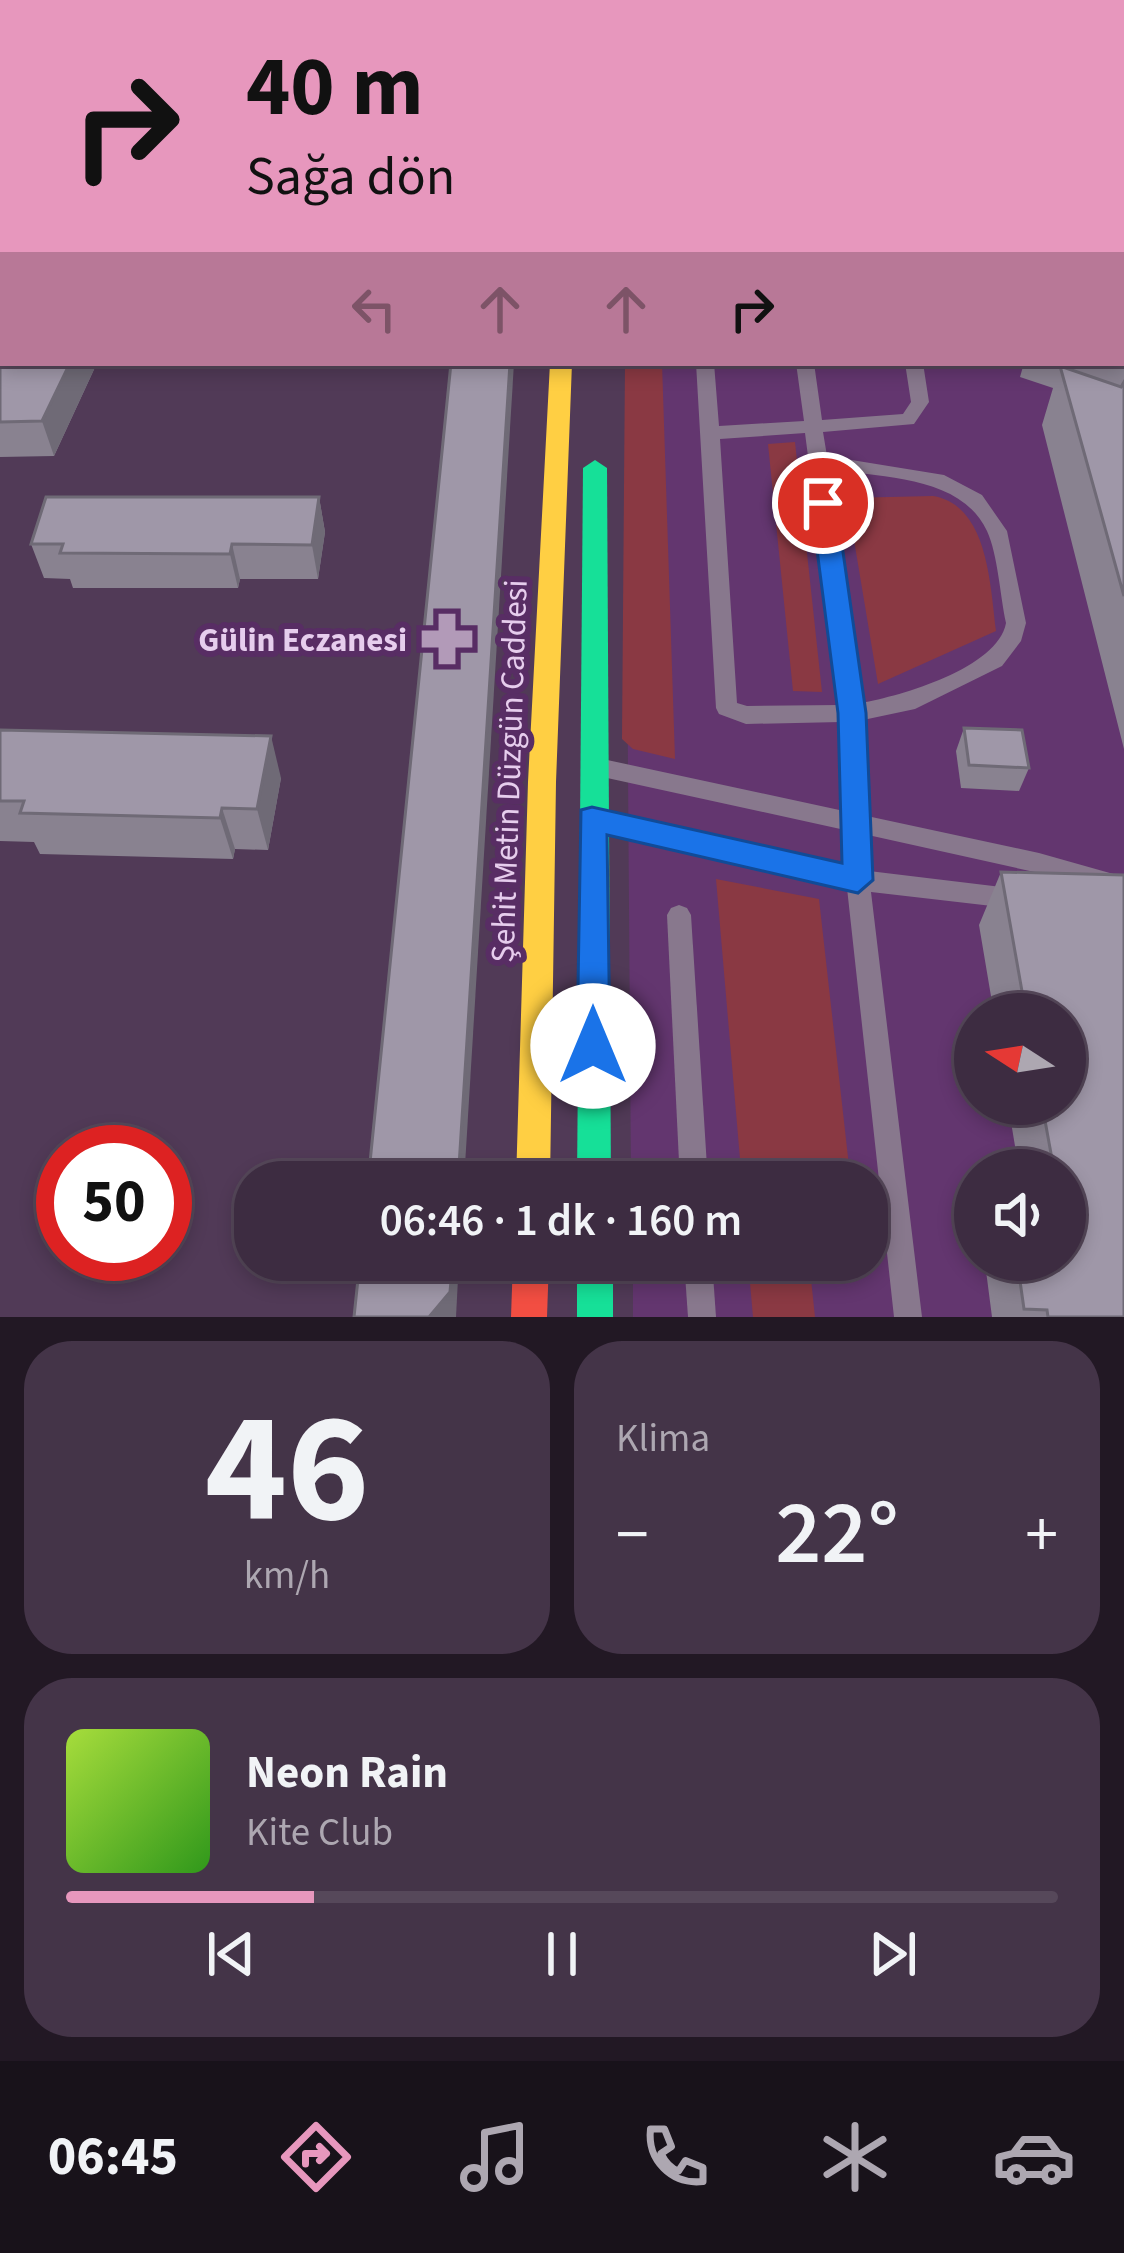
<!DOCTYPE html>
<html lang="tr">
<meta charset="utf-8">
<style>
body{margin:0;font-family:"Source Sans 3",sans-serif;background:#443448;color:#f1f3f6;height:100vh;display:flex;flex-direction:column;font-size:45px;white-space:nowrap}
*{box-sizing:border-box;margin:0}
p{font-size:39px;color:#ada7b1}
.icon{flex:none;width:66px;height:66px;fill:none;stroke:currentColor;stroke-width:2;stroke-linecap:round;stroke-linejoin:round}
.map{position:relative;height:1317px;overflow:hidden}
.drawer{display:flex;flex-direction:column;gap:24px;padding:24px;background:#221824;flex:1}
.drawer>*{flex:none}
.banner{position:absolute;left:0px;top:0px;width:1125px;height:366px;box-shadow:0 6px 18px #0003,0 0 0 3px #56485a;background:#e797bd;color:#111;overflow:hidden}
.needle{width:78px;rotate:282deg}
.buttons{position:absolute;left:954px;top:993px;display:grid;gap:24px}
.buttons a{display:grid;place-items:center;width:132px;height:132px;border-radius:50%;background:#3d2c41;box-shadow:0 6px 18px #0003,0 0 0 3px #56485a;font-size:60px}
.speed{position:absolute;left:36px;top:1125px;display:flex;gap:24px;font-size:60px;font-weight:700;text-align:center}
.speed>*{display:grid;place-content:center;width:156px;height:156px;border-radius:50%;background:#3d2c41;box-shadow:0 6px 18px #0003,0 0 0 3px #56485a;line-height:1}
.speed .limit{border:18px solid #d22;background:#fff;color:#111}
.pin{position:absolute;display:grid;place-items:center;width:102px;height:102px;color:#fff;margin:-51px;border:6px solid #fff;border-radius:50%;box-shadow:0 3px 12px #0007}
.me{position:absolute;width:132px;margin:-66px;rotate:0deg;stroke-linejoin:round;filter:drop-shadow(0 0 9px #0008)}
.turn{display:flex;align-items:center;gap:42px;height:252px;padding:0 48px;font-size:54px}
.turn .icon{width:156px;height:156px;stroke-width:2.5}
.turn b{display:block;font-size:84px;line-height:102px}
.lanes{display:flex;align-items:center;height:114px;padding:0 48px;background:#0003;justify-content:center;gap:60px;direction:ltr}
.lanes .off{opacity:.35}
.big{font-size:90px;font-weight:600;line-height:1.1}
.drawer .card{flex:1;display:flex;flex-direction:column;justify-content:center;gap:18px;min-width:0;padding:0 42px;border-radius:48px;background:#443448}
.drawer .dial{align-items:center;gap:0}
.dial b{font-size:156px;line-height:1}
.song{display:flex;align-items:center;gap:36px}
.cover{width:144px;height:144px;border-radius:18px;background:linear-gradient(135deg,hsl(80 70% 55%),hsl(110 70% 35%))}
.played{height:12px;border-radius:6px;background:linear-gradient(90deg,#e797bd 25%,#56485a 25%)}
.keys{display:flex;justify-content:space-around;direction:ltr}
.heat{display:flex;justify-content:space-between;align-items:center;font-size:66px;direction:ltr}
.drawer .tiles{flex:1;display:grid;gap:24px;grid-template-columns:1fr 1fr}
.card:last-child{grid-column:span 2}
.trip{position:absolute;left:234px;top:1161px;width:654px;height:120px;border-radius:48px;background:#3d2c41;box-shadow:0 6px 18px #0003,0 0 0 3px #56485a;font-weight:600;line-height:120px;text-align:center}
.menu{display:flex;height:192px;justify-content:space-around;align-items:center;background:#18121a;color:#ada7b1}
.menu .icon{width:84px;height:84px}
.menu .on{color:#e797bd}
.menu b{font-size:54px;color:#f1f3f6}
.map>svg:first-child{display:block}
.built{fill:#63366f;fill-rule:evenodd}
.green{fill:#8a3943}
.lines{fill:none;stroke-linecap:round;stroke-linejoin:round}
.lane{fill:#88788d;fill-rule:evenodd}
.street{fill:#88788d;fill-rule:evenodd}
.fast{fill:#16e098;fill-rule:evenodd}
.slow{fill:#ffcf43;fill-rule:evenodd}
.jam{fill:#f24e42;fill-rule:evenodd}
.wall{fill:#898290}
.shaded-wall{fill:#6f6a76}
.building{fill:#9f97a8;stroke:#6f6a76;stroke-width:3}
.route{fill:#1a73e8;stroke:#114b97;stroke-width:3}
.labels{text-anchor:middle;stroke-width:12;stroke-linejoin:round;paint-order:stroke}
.poi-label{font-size:33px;font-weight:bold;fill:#e6cded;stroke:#582d64;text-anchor:end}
.street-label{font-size:33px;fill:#e6cded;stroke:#582d64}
</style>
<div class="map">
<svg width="1124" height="1317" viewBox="0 0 1124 1317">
<rect width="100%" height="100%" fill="#513a57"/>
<path class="built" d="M1124,287V1317H633V1260H867V1182H631L625,363H1122ZM975,1014H1065V1104H975ZM975,1170H1065V1260H975Z"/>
<g class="green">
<path d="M625,363H662L675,759L633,749L622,739Z"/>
<path d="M795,442L822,692L793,691L768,444Z"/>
<path d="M933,496C988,505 990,584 996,631L878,684L847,498Z"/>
<path d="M716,879L819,899L850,1175L742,1182Z"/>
<path d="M748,1260H809L815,1317H753Z"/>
</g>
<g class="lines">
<g class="lane">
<path d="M696,363H714L719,426L804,421L796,363H814L822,420L903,414L911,402L905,363H923L929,402L914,424L823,432L827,456L944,475L982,495L1007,531L1026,623L1021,641L1002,666L915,709L863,720L867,816L1039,853L1124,877V897L1039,873L868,835L869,871L1019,889L1027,892L1031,899L1027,906L1019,909L871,892L922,1317H894L847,888L602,831L594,828L591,821L594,814L602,811L846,867L845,830L598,776L590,773L587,767L590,761L598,758L844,811L841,722L746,724L719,714L716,708ZM805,433L840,705L747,706L737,703L720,439ZM829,469C881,478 961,475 987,531C998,555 1000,596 1006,623C998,668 901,696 861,703Z"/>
<path d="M679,905L687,908L691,915L708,1182H680L667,915L671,908Z"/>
<path d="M684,1260H712L716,1317H688Z"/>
</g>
<g class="street">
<path d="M1103,0H1124V9L1122,3Z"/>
<path d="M1122,62L1124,63V102L1122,101Z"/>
</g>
<g class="fast">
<rect x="0" y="148" width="3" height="12"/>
<path d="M595,460L607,468L611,1182H577L583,468Z"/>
<rect x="577" y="1260" width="36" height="57"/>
</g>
<path class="slow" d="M550,363H572L556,782L550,1182H516L528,782Z"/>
<g class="jam">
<rect x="1122" y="256" width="2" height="12"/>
<path d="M513,1260H549L547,1317H511Z"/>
</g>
</g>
<g class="wall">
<path d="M1007,0H1053L1052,3H1007Z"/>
<path d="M1122,281L1124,282V749L1042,425L1053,388L1020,377L1024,363H1122Z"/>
<path d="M0,325L3,363H97L54,456L0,457Z"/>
<path d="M319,497L325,532L318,579H240L238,588H73L70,579L44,578L31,544Z"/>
<path d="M964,728L1029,768L1019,791L961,788L956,751Z"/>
<path d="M0,730L281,778L268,850L235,849L233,859L40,854L34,842L0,841Z"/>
<path d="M1001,872L1124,875V1317H992L985,1263L987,1260H1065V1170H1019L1008,1104H1065V1014H994L979,925Z"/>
</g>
<g class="shaded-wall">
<path d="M70,363H97L54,456L42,421Z"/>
<path d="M510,363H514L464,1182H458Z"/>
<path d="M319,497L325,532L318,579L312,545Z"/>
<path d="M232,544L240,579L238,588L230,554Z"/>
<path d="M271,736L281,778L268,850L257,809Z"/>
<path d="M222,808L235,849L233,859L220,818Z"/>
<path d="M453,1260H459L456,1317H429Z"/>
</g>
<g class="building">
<path d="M1122,281L1124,282V347L1122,346Z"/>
<path d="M3,320V363H70L42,421L0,422V325Z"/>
<path d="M451,363H510L458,1182H368Z"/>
<path d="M1060,366L1121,387L1124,382V596Z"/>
<path d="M46,497H319L312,545L232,544L230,554L60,553L63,544H31Z"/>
<path d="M964,728L1022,730L1029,768L969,765Z"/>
<path d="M0,730L271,736L257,809L222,808L220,818L20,813L24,801H0Z"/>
<path d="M1001,872L1124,875V1317H1048L1047,1310L1024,1309L1017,1260H1065V1170H1054L1042,1104H1065V1014H1026Z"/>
<path d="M360,1260H453L450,1292L429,1317H354Z"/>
</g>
<path class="route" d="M823,494L836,503L866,713L873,880L858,893L607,835L610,1046L605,1057L593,1061L582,1057L577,1046L581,810L592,807L842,863L838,713L811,503Z"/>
<defs>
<symbol id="pharmacy-bare" viewBox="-9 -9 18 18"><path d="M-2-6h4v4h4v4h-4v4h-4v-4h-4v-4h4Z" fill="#b29ab8" stroke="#582d64" stroke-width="2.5" paint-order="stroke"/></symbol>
</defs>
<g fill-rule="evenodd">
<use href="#pharmacy-bare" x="409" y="601" width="76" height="76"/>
</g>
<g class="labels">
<g class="poi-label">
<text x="407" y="651">Gülin Eczanesi</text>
</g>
<g class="street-label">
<text transform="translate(508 771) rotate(-88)" y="12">Şehit Metin Düzgün Caddesi</text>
</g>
</g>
</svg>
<div class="buttons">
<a><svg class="needle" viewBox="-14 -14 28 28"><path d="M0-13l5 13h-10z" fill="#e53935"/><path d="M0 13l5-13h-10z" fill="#ada7b1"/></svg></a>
<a><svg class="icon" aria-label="sound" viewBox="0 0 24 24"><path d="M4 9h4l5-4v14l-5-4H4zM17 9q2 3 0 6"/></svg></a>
</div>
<div class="speed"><div class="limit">50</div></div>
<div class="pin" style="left:823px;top:503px;background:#d93025"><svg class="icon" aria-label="arrive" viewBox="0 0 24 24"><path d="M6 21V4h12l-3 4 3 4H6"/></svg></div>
<svg class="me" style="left:593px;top:1046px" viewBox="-20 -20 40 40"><circle r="19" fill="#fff"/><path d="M0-13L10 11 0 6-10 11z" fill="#1a73e8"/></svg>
<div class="trip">06:46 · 1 dk · 160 m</div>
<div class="banner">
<div class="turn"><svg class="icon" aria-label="right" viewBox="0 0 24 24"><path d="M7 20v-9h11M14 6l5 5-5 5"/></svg><div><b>40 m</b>Sağa dön</div></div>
<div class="lanes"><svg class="icon off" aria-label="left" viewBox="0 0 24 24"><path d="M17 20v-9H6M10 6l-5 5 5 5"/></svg><svg class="icon off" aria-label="ahead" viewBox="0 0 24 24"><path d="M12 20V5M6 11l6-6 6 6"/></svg><svg class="icon off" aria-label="ahead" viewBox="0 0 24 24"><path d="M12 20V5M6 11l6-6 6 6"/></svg><svg class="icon" aria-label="right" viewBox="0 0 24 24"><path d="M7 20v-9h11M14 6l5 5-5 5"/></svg></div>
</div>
</div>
<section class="drawer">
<div class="tiles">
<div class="card dial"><b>46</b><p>km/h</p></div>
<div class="card"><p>Klima</p>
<div class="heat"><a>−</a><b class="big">22°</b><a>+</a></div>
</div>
<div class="card">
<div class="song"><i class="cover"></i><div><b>Neon Rain</b><p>Kite Club</p></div></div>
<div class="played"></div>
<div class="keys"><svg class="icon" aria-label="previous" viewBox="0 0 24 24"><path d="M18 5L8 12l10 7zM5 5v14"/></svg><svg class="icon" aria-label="pause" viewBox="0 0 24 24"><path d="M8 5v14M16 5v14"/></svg><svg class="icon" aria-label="next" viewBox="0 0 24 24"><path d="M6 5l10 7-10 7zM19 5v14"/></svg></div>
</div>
</div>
</section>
<nav class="menu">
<b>06:45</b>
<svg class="icon on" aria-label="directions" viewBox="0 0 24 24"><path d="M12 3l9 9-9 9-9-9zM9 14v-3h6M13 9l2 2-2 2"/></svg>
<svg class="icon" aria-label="music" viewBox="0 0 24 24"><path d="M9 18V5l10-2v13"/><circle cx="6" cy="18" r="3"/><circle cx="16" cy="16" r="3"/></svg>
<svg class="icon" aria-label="phone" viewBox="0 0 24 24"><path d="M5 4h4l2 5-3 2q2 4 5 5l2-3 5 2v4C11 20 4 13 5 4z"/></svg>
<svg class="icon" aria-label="climate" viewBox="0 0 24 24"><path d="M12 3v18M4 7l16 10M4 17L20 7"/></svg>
<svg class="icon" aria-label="car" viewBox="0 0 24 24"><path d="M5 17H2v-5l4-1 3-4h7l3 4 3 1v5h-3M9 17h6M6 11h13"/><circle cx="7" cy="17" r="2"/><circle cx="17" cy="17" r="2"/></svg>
</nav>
